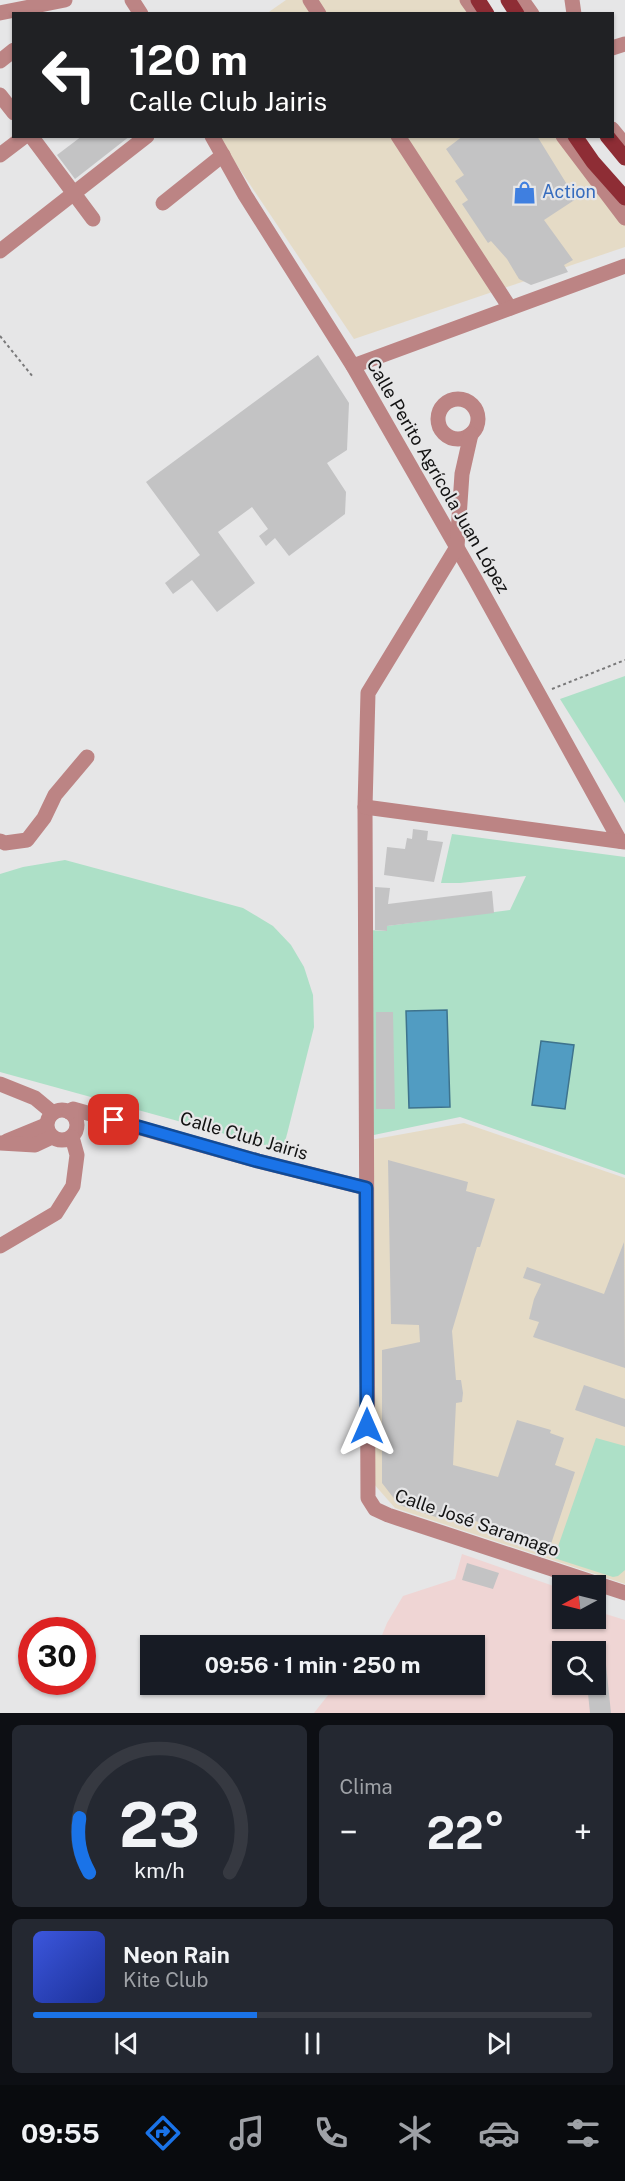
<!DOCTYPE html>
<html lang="es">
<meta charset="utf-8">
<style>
body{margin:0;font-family:"Public Sans",sans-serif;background:#242831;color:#f1f3f6;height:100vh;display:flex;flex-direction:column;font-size:22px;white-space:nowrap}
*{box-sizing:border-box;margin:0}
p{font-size:20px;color:#9ea1a6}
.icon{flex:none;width:33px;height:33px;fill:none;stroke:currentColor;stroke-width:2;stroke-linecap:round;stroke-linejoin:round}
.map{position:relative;height:1713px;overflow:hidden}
.sheet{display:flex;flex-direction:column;gap:12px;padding:12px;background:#0d0f14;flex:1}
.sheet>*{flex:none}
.banner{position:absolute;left:12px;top:12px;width:602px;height:126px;border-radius:0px;box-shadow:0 2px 4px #0004;background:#202124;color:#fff;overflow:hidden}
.needle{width:39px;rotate:263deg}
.fabs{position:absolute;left:552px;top:1575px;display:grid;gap:12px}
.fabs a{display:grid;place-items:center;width:54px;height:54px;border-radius:0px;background:#171b24;box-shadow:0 2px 4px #0004;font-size:30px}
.speed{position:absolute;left:18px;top:1617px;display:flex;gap:12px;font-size:30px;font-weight:700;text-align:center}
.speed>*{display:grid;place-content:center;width:78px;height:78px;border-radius:50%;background:#171b24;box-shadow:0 2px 4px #0004;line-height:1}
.speed .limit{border:9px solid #d22;background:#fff;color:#111}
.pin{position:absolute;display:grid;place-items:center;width:51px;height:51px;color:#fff;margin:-26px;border-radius:12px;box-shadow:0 3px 9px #0006}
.me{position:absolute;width:66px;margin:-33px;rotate:0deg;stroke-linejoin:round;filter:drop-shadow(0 0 4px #0008)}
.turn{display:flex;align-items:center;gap:21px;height:126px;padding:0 18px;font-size:27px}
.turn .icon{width:78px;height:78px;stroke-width:2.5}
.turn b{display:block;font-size:42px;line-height:51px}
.big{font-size:45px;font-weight:700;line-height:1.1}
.sheet .widget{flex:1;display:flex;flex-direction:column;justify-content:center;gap:9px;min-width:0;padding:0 21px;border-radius:9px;background:#242831}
.sheet .dial{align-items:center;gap:0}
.dial svg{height:156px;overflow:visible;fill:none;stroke:#363941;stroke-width:7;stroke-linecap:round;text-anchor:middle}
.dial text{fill:#f1f3f6;stroke:none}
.song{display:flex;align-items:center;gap:18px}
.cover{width:72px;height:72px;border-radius:9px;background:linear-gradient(135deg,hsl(230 70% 55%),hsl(230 70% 35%))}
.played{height:6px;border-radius:3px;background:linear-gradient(90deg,#1a73e8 40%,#363941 40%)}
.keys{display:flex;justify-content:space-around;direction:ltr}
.heat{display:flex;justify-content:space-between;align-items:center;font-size:33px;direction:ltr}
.sheet .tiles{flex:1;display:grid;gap:12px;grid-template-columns:1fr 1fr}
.widget:last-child{grid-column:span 2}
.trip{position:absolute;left:140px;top:1635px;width:345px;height:60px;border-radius:0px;background:#171b24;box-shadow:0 2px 4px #0004;font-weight:700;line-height:60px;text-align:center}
.menu{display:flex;height:96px;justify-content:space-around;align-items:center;background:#090b0e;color:#9ea1a6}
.menu .icon{width:42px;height:42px}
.menu .on{color:#1a73e8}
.menu b{font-size:27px;color:#f1f3f6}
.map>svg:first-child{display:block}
.industrial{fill:#e5dbc6}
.education{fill:#efd5d4;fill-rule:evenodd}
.green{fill:#ade0c7}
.water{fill:#519cc2;stroke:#3e738d;stroke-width:1.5}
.building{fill:#c3c3c4}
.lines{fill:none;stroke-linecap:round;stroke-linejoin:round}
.path{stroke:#79797a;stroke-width:2;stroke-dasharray:3 3;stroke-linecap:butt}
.minor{stroke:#bc8484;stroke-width:15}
.major{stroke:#8e2d35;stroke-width:15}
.route-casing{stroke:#114b97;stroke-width:15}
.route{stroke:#1a73e8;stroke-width:10}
.labels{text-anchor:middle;stroke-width:4.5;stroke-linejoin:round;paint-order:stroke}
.shop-label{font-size:18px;fill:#366cbe;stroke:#e6e6e7;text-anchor:start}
.street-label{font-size:18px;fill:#121212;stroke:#e6e6e7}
</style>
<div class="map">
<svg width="625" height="1713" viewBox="0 0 625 1713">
<rect width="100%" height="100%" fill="#e6e6e7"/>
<g class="industrial">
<path d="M286,0H469L478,14H266Z"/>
<path d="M218,137H568L625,216V247L354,339Z"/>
<path d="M464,1123L625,1178V1584L395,1508L373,1483L370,1140Z"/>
</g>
<path class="education" d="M462,1554L562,1589V1618H596V1611L625,1620V1713H314L336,1685L474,1684V1646L378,1645L387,1623L403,1596L455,1579ZM562,1652H596V1684H562Z"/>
<g class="green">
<path d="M625,676V803L560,699Z"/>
<path d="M452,834L625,857V1175L460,1117L369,1136L368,930L386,931L387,926L510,910L526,876L460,883H441Z"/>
<path d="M65,860L243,908L273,926L291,945L304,967L313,995L314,1027L283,1150L0,1072V874L23,867Z"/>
<path d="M596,1438L625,1446V1570L618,1576L613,1577L554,1558Z"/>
</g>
<g class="water">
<path d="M447,1010L450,1107L409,1108L406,1011Z"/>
<path d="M541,1041L574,1045L565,1109L532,1105Z"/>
</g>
<g class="building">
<path d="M82,136H130L75,179L57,155Z"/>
<path d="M463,136H537L576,199L544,220L573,260L564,265L568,272L531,285L519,279L507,259L491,241L488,243L462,204L468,200L455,181L464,175L446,149Z"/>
<path d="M318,355L349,403L347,450L327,463L346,492L345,514L289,556L275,538L266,546L259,536L268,529L252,507L218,532L255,583L217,612L192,580L173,594L165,583L200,555L146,482Z"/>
<path d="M413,829L428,831L427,840L443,842L434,882L384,875L387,847L405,849L407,838L412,839Z"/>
<path d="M375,887L390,888L388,904L492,891L494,913L387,926V931L375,930Z"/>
<path d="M376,1012H393L395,1109H376Z"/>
<path d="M388,1160L468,1182L466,1191L495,1199L480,1247H477L452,1331L456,1380H461L463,1393L462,1402L456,1403L453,1465L498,1477L517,1420L551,1430L550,1433L564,1438L555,1465L575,1472L551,1544L459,1516L444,1513L442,1519L399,1505L382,1483V1350L420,1342L419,1325L391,1324Z"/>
<path d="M624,1242L625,1368L533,1337L539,1322L529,1319L534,1299L541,1284L523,1278L527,1267L604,1294Z"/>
<path d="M584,1385L625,1399V1427L575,1410Z"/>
<path d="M467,1563L499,1573L493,1589L462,1580Z"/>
<path d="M605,1655L611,1713H590L587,1684H596V1656Z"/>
</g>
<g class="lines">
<g class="path">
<path d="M0,336L33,377"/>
<path d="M552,689L625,660"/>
</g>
<g class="minor">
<path d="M132,0L141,14"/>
<path d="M310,0L319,14"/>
<path d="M467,0L477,14"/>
<path d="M522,0L532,14"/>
<path d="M572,0L574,14"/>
<path d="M0,13L65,0"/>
<path d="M612,48L625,44"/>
<path d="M0,61L14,50"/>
<path d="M0,95L14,113"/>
<path d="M612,129L625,145"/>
<path d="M31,136L93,219"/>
<path d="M212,136L245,195L353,366L475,579L620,841"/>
<path d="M398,136L510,308"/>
<path d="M563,136L625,218"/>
<path d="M0,155L25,136"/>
<path d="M163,203L223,155"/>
<path d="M0,251L147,136"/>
<path d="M353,366L625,266"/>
<circle cx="458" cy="419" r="20"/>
<path d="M471,434L462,474L457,547L368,693L365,807L368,1498L375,1509L388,1515L625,1593"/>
<path d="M365,807L625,842"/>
<path d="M0,841L5,843L27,840L44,818L55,795L87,757"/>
<path d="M0,1084L35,1098L53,1113"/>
<circle cx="62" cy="1125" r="15"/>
<path d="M69,1112L73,1109L258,1161L366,1188"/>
<path d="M7,1141L46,1125"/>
<path d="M0,1143L35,1145L52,1137"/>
<path d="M0,1246L56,1213L73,1186L77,1155L72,1137"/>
</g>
<g class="major">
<path d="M478,0L487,14"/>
<path d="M508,0L517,14"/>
<path d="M575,136L593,162L625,198"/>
<path d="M607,136L625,158"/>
</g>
</g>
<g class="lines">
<defs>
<path id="route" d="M114,1120L258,1161L366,1188L367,1426"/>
</defs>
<use href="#route" class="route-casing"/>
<use href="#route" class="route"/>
</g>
<defs>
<symbol id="shop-bare" viewBox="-9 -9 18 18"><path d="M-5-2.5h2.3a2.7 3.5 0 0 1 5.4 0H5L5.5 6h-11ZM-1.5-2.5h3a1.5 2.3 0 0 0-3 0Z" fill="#3f7fe0" stroke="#e6e6e7" stroke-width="2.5" paint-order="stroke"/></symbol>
</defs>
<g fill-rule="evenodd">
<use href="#shop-bare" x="508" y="176" width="33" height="33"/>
</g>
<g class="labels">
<g class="shop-label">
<text x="542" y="198">Action</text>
</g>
<g class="street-label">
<text transform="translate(438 476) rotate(60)" y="6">Calle Perito Agrícola Juan López</text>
<text transform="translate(244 1136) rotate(16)" y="6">Calle Club Jairis</text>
<text transform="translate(477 1523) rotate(19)" y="6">Calle José Saramago</text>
</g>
</g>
</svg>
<div class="fabs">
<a><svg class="needle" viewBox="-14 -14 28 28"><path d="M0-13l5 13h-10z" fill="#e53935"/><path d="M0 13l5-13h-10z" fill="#9ea1a6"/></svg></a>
<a><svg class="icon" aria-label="search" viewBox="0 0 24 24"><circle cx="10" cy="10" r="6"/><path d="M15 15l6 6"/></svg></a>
</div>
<div class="speed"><div class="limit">30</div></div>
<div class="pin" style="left:114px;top:1120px;background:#d93025"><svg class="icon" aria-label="arrive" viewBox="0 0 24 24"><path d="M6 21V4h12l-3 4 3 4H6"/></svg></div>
<svg class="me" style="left:367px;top:1426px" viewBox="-20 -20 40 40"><path d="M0-17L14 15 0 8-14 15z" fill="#1a73e8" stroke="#fff" stroke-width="4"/></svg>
<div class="trip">09:56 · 1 min · 250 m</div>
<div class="banner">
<div class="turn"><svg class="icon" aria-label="left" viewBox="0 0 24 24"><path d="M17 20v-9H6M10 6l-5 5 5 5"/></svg><div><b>120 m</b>Calle Club Jairis</div></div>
</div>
</div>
<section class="sheet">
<div class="tiles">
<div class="widget dial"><svg viewBox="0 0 100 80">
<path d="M14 69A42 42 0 1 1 86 69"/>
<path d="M14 69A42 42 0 0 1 9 41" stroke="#1a73e8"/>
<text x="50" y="56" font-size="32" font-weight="700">23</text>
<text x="50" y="72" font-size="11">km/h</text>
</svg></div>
<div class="widget"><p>Clima</p>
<div class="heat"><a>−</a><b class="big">22°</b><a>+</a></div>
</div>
<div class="widget">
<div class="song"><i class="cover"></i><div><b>Neon Rain</b><p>Kite Club</p></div></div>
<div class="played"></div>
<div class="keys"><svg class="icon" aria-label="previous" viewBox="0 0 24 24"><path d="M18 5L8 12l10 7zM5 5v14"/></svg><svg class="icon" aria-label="pause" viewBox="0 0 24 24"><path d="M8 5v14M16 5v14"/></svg><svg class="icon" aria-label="next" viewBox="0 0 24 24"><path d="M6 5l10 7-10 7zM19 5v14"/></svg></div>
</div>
</div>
</section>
<nav class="menu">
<b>09:55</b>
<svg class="icon on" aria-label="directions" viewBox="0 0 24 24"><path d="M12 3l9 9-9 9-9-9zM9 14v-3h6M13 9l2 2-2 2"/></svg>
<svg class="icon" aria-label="music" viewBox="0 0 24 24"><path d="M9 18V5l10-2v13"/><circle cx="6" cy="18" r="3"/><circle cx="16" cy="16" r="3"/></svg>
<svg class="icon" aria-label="phone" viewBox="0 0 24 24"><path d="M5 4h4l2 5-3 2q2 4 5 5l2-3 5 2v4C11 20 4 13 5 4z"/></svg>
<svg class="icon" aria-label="climate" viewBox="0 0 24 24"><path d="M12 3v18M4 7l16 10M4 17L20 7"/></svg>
<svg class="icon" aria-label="car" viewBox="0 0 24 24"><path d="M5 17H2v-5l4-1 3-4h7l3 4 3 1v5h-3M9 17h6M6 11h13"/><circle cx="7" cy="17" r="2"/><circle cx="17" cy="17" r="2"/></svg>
<svg class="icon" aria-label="filters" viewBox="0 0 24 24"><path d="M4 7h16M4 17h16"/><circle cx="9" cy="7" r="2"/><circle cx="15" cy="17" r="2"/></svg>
</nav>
